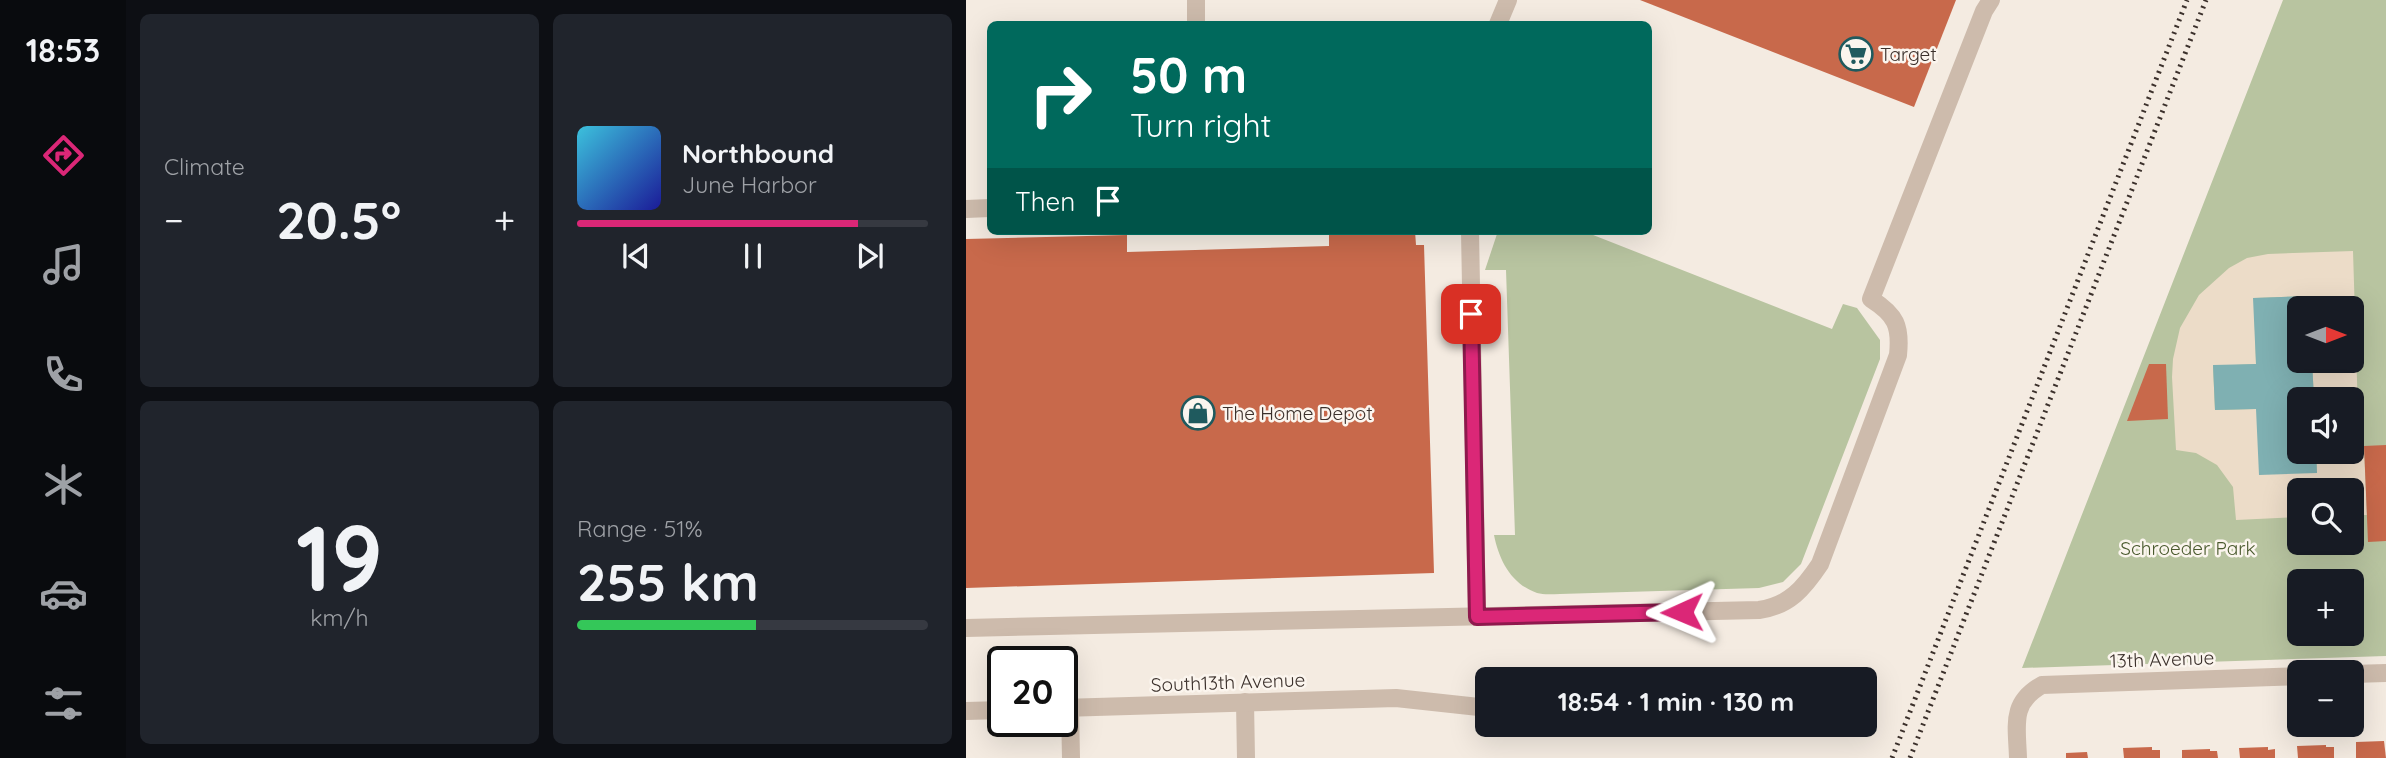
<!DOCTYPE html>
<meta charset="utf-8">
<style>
body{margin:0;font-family:Quicksand,sans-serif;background:#20242c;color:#f1f3f6;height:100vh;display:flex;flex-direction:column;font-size:26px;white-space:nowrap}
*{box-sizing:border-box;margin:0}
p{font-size:23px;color:#9ea1a6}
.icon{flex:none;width:38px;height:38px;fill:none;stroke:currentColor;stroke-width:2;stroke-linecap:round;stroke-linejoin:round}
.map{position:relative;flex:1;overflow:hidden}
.details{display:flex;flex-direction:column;gap:14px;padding:14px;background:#0d0f14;width:840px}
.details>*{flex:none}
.guide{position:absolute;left:21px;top:21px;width:665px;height:214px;border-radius:10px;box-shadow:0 7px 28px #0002;background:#00695c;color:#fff;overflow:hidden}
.needle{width:46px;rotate:90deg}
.tools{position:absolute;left:1321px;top:296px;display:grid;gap:14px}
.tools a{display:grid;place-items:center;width:77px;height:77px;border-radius:10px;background:#171b24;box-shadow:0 7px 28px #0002;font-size:35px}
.speed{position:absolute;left:21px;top:646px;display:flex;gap:14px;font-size:35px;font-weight:700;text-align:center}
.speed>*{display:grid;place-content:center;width:91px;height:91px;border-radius:50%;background:#171b24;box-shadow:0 7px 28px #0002;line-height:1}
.speed .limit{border:4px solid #111;border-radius:10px;background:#fff;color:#111}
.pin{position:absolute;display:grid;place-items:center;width:60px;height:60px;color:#fff;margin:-30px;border-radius:14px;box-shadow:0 4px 10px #0006}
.me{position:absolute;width:77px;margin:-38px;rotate:269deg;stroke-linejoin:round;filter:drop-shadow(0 0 5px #0008)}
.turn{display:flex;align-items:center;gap:24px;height:147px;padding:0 28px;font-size:32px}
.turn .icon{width:91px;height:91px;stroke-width:2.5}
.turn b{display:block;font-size:49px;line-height:60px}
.then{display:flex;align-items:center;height:66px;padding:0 28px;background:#0003;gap:14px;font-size:26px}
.big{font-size:52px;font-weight:800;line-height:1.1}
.details .card{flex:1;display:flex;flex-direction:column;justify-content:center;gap:10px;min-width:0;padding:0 24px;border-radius:10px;background:#20242c}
.details .dial{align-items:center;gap:0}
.dial b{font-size:91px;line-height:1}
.song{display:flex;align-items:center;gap:21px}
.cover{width:84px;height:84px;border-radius:10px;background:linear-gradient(135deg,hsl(190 70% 55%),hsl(240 70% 35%))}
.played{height:7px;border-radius:4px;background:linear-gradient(90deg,#db2777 80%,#363941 80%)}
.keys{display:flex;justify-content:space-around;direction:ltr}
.heat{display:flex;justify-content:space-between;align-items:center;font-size:38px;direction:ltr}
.charge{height:10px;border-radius:5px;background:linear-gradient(90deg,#34c759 51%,#363941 0)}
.details .tiles{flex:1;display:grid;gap:14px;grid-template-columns:repeat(2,1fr)}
.trip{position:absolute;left:509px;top:667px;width:402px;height:70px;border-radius:10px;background:#171b24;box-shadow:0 7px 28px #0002;font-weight:800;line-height:70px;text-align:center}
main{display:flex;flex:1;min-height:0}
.tab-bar{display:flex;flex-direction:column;width:126px;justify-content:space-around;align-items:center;background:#090b0e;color:#9ea1a6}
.tab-bar .icon{width:49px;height:49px}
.tab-bar .selected{color:#db2777}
.tab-bar b{font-size:32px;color:#f1f3f6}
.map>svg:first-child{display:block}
.green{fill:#b8c4a0;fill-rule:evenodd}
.plaza{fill:#ecdcc8;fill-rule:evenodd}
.water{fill:#7fb0b2}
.building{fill:#c8694b}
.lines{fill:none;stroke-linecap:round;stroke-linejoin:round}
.minor{stroke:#cdbbac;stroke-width:18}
.rail{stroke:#3b302b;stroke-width:5;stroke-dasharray:2 5;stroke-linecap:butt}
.route-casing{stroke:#8e194d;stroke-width:18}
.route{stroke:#db2777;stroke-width:12}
.labels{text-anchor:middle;stroke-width:5;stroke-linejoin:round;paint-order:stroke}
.poi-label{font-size:19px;fill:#3b302b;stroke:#fbf5ee;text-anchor:start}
.park-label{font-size:19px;fill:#4a5a2e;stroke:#fbf5ee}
.street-label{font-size:19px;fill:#3b302b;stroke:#fbf5ee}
</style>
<main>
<nav class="tab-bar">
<b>18:53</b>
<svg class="icon selected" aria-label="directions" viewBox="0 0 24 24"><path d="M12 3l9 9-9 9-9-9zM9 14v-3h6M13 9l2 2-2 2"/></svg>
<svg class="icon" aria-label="music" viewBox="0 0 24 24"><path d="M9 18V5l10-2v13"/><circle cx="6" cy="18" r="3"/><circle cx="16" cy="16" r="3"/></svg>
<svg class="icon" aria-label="phone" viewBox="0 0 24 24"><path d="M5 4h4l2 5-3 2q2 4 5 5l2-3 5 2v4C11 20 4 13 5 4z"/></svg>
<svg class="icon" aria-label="climate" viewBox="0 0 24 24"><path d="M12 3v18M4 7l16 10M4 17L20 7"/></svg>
<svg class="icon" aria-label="car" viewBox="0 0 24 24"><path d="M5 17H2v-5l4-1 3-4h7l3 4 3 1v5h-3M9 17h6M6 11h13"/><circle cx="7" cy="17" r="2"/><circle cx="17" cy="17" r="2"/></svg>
<svg class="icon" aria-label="filters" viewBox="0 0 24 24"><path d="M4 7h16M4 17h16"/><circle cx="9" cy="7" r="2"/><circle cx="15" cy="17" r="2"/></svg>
</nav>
<section class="details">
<div class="tiles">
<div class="card"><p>Climate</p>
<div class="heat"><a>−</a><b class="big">20.5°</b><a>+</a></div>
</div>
<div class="card">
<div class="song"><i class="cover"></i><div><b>Northbound</b><p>June Harbor</p></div></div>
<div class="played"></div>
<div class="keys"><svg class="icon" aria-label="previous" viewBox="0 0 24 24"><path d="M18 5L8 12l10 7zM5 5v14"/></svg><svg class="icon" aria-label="pause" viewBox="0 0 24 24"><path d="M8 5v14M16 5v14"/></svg><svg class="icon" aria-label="next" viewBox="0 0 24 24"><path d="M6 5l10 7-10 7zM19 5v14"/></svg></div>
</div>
<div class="card dial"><b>19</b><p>km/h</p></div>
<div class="card"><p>Range · 51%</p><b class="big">255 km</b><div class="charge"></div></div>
</div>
</section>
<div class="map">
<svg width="1420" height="758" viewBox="0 0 1420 758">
<rect width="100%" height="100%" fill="#f4ebe1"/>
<g class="green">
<path d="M1317,0H1420V656L1056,668ZM1334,308H1386V360H1334ZM1334,399H1386V452H1334ZM1334,490H1386V542H1334ZM1334,581H1386V634H1334Z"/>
<path d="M532,231H617L866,329L877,304L891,308L914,340V359L835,564L817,582L793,588L594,594C587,594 578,595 571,593C545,584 533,560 528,535H549L540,270H519Z"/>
</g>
<path class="plaza" d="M1387,251L1393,445L1398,446L1401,515H1386V490H1334L1333,517L1270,520L1267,487L1251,465L1230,453L1210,450L1206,377L1207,359L1214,328L1233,295L1263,268L1281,258L1302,254ZM1343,296L1344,308H1386V360L1346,361L1348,399H1386V452H1350L1351,473L1290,409L1249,410L1247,366L1290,364L1288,298Z"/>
<path class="water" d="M1344,296V308H1334V360L1346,361L1348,399H1334V452H1350L1351,473L1293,475L1290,409L1249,410L1247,365L1290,364L1287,298Z"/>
<g class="building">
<path d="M674,0H990L948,107Z"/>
<path d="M363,231H449L450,245H458L468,573L0,588V239L161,235V252L363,246Z"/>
<path d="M1183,364H1200L1202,419L1161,421Z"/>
<path d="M1420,445V541L1402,542L1398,446Z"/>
<path d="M1418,741L1420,758H1390V742Z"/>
<path d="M1360,745V747H1368V758H1332L1331,746Z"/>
<path d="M1186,747V750H1194V758H1158L1157,748Z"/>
<path d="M1302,747V750L1309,749V758H1274L1273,748Z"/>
<path d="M1244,749V751H1251L1252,758H1216V750Z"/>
<path d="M1121,752L1122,758H1100V753Z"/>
</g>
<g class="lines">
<g class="minor">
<path d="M230,0V24"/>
<path d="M532,24L542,0"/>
<path d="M0,209L24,208"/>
<path d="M504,231L511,617"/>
<path d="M0,628L793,610C823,606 838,588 854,564L932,355C935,326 930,315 905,299L1018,11L1025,0"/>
<path d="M1386,674L1420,673"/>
<path d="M279,702L280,758"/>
<path d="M96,708L430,698L522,708"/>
<path d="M104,708L105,758"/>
<path d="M0,711L37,710"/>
<path d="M680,724L707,727"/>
<path d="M1052,758C1051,725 1044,703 1076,685L1334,676"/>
</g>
<g class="rail">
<path d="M926,758L1221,0"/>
<path d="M944,758L1240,0"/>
</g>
</g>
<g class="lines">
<defs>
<path id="route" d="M505,314L511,617L716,612"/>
</defs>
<use href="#route" class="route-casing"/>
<use href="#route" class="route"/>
</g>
<defs>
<symbol id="supermarket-ring" viewBox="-11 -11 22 22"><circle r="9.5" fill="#fbf5ee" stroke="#1f5a5e" stroke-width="1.5"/><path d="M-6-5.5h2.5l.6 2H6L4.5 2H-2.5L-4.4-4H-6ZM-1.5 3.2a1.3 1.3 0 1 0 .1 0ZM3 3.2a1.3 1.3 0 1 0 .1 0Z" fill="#1f5a5e"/></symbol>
<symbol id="shop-ring" viewBox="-11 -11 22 22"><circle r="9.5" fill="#fbf5ee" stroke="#1f5a5e" stroke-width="1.5"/><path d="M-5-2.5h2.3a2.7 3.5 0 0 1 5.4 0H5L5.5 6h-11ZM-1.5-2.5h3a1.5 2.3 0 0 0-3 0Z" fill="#1f5a5e"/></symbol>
</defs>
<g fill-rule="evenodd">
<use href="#supermarket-ring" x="871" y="35" width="38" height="38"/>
<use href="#shop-ring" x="213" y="394" width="38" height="38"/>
</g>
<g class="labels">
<g class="poi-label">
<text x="914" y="61">Target</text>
<text x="256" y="420">The Home Depot</text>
</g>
<g class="park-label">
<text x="1222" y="555">Schroeder Park</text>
</g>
<g class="street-label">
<text transform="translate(1196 659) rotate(-2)" y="7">13th Avenue</text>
<text transform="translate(262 682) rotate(-2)" y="7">South13th Avenue</text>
</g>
</g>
</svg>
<div class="tools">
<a><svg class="needle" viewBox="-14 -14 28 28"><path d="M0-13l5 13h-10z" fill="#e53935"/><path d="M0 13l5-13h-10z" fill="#9ea1a6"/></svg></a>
<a><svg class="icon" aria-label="sound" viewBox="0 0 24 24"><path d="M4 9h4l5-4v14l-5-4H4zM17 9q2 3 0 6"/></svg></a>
<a><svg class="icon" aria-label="search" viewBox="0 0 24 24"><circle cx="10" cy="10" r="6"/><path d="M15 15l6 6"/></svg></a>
<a>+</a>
<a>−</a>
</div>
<div class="speed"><div class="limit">20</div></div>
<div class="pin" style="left:505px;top:314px;background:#d93025"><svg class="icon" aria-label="arrive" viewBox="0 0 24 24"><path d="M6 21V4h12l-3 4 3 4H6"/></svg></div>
<svg class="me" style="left:716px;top:612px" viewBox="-20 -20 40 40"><path d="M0-17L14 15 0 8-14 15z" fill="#db2777" stroke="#fff" stroke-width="4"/></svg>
<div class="trip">18:54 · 1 min · 130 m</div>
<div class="guide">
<div class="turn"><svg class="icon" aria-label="right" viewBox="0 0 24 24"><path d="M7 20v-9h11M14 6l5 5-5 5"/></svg><div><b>50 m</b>Turn right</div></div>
<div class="then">Then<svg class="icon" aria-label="arrive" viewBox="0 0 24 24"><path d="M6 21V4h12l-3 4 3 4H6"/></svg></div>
</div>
</div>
</main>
